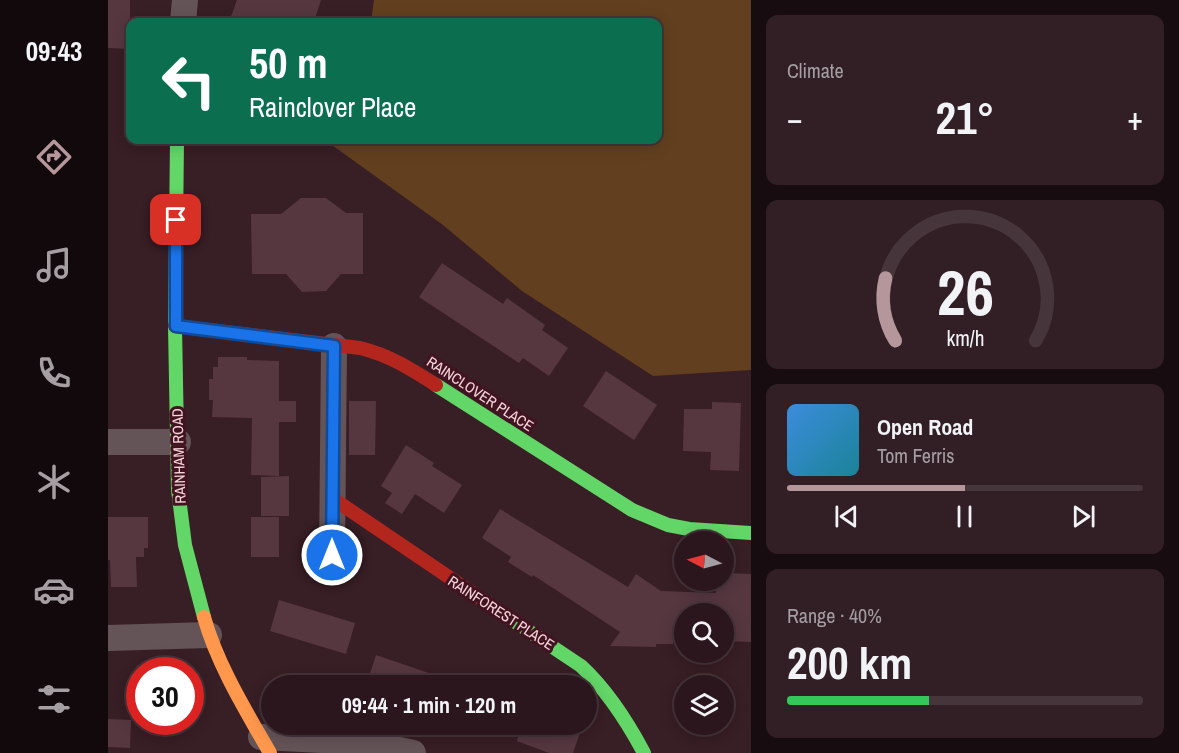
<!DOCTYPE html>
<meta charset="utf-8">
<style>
body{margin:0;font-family:"Archivo Narrow",sans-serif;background:#321f25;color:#f1f3f6;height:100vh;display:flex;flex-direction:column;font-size:22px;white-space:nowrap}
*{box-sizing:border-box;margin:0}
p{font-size:20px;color:#a59fa3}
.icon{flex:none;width:33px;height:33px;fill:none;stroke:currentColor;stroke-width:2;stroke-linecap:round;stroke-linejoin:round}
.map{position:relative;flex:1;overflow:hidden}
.details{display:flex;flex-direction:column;gap:15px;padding:15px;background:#170c0f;width:428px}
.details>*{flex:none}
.banner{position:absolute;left:18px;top:18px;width:536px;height:126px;border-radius:12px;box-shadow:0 3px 15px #0003,0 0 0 2px #46353b;background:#0b6e4f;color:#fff;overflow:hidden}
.needle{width:39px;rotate:276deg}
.controls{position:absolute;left:566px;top:531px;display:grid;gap:12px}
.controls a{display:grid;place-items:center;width:60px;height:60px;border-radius:50%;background:#2a161c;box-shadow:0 3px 15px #0003,0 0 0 2px #46353b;font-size:30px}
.speed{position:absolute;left:18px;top:657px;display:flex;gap:12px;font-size:30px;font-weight:700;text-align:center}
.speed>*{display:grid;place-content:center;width:78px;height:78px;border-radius:50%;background:#2a161c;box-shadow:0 3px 15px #0003,0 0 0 2px #46353b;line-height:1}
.speed .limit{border:9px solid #d22;background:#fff;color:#111}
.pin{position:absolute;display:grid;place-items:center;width:51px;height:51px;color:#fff;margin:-26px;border-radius:12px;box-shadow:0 3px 9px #0006}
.me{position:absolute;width:66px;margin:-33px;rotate:0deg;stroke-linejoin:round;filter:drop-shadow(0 0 4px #0008)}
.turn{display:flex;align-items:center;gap:21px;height:126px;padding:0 24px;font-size:27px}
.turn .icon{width:78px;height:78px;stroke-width:2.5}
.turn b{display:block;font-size:42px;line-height:51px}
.big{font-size:45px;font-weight:700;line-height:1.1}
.details .widget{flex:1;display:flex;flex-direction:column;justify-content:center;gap:9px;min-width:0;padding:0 21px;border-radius:12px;background:#321f25}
.details .dial{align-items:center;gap:0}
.dial svg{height:156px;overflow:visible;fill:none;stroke:#46353b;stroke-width:7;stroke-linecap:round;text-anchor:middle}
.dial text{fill:#f1f3f6;stroke:none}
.song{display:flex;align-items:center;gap:18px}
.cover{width:72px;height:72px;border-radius:9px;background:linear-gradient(135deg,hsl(210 70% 55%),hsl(190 70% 35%))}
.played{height:6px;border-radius:3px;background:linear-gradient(90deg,#b4969b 50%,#46353b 50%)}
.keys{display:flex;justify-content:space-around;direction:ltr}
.heat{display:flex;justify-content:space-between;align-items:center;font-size:33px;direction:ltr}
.charge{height:9px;border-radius:4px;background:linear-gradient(90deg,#34c759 40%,#46353b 0)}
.trip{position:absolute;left:153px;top:675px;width:336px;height:60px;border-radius:30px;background:#2a161c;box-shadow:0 3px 15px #0003,0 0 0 2px #46353b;font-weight:700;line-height:60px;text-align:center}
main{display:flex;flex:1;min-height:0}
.dock{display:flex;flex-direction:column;width:108px;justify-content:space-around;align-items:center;background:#11090b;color:#a59fa3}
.dock .icon{width:42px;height:42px}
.dock .active{color:#b4969b}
.dock b{font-size:27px;color:#f1f3f6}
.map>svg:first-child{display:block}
.green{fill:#62401f}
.building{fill:#563740}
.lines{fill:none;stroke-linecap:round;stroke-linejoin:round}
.street{stroke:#655457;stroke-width:26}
.fast{stroke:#63d668;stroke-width:14}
.slow{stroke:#ff974d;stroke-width:14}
.jam{stroke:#b3261e;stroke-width:14}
.route-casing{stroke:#114b97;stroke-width:15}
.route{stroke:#1a73e8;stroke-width:10}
.labels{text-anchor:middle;stroke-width:6;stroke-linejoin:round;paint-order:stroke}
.street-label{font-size:15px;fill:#f6d6db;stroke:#421421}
</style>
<main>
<nav class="dock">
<b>09:43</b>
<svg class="icon active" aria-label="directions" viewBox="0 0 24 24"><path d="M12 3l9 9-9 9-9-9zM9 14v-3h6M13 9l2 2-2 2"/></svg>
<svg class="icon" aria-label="music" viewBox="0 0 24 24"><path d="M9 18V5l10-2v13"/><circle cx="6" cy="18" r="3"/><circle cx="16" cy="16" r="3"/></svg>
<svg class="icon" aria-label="phone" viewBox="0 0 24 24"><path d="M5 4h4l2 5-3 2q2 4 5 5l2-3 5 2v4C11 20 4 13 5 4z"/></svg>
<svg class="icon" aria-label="climate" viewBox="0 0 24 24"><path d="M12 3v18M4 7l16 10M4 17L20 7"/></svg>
<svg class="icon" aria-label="car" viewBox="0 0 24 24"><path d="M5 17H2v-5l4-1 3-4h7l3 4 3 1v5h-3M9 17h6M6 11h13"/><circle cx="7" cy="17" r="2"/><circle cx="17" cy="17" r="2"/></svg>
<svg class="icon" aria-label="filters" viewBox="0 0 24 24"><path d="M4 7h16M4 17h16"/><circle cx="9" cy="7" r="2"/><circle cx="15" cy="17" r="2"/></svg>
</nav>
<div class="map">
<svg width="644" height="753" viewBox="0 0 644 753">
<rect width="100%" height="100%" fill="#381e25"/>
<path class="green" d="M266,0H643V370L545,376L414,291L335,225L217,140H549V22H263Z"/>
<g class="building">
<path d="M0,0H22V49L0,48Z"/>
<path d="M129,0H213L206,22H121Z"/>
<path d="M193,198H218L238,213H255V274H233L218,291L194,292L178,274H144L143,214H173Z"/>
<path d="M334,263L395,304L399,298L437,325L434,330L460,348L441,376L415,358L411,363L311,297Z"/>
<path d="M110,357H139V360L171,361V401H188V422H171V476L143,475L144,418L104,417L105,400H101V379H105V367H110Z"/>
<path d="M498,371L549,405L526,440L475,406Z"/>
<path d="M241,401H268L267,455H241Z"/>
<path d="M604,402L633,403L631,471L602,470L603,452L575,451L576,409H604Z"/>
<path d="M298,445L326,463L324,466L354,485L336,513L307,494L294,514L277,503L284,493L273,486Z"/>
<path d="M181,476V516H153V477Z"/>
<path d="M392,509L520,587L528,574L553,591L608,593V580H615V573L644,574V642L615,641V614H576V631H565V644H548V647L502,646L512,632L425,575L424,577L400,562L403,557L374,538Z"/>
<path d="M0,517H40V548H36V557H28L29,587H3L2,560H0Z"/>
<rect x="143" y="517" width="28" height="40"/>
<path d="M171,600L247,623L238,654L162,631Z"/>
<path d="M268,655L347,682L346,686H258Z"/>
<path d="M0,719L23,720L22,748L0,747Z"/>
<path d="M414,724H475L465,753H441L409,741Z"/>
</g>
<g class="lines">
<g class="street">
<path d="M75,22L77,0"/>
<path d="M0,442H70"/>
<path d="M224,555L226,346"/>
<path d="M0,638L101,635"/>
<path d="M153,737L255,742L305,753"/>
</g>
<g class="fast">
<path d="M69,140L67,326L70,490L77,545L96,617"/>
<path d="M328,385L524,510L560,525L581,529L644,533"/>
<path d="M382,605L473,666C500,691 519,721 536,753"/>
</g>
<path class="slow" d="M96,617C109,664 138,711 162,753"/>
<g class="jam">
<path d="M67,326L252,348C281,355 303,369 328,385"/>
<path d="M224,498L382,605"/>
</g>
</g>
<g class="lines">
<defs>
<path id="route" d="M68,220V326L226,346L224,555"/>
</defs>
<use href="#route" class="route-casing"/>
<use href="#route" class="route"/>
</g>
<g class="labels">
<g class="street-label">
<text transform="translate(372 394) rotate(33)" y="5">RAINCLOVER PLACE</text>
<text transform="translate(71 456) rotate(-92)" y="5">RAINHAM ROAD</text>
<text transform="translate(393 613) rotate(33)" y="5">RAINFOREST PLACE</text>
</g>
</g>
</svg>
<div class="controls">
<a><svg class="needle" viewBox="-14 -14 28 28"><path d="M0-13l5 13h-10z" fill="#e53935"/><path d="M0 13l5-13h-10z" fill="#a59fa3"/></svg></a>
<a><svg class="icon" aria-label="search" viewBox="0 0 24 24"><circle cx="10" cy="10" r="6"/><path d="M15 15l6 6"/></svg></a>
<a><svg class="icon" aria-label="layers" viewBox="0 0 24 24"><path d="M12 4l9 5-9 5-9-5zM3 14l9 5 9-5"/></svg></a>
</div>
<div class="speed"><div class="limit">30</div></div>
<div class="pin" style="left:68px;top:220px;background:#d93025"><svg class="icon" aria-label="arrive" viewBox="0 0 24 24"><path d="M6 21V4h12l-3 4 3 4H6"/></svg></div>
<svg class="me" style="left:224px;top:555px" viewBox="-20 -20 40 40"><circle r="17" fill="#1a73e8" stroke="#fff" stroke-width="3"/><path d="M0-11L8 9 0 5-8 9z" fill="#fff"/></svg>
<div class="trip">09:44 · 1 min · 120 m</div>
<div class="banner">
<div class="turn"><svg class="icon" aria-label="left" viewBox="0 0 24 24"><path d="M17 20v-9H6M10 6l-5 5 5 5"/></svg><div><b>50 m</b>Rainclover Place</div></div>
</div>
</div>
<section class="details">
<div class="widget"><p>Climate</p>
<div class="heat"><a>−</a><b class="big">21°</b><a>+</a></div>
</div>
<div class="widget dial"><svg viewBox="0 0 100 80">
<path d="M14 69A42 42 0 1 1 86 69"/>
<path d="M14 69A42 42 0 0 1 9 37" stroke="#b4969b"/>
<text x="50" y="56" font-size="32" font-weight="700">26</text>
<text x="50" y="72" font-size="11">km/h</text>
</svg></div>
<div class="widget">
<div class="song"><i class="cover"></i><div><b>Open Road</b><p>Tom Ferris</p></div></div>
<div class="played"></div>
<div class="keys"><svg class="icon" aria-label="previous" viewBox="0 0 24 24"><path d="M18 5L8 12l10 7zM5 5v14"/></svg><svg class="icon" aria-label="pause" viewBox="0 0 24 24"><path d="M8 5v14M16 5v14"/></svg><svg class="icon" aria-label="next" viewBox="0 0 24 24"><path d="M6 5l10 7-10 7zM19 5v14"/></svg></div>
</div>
<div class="widget"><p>Range · 40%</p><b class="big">200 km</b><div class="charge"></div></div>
</section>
</main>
